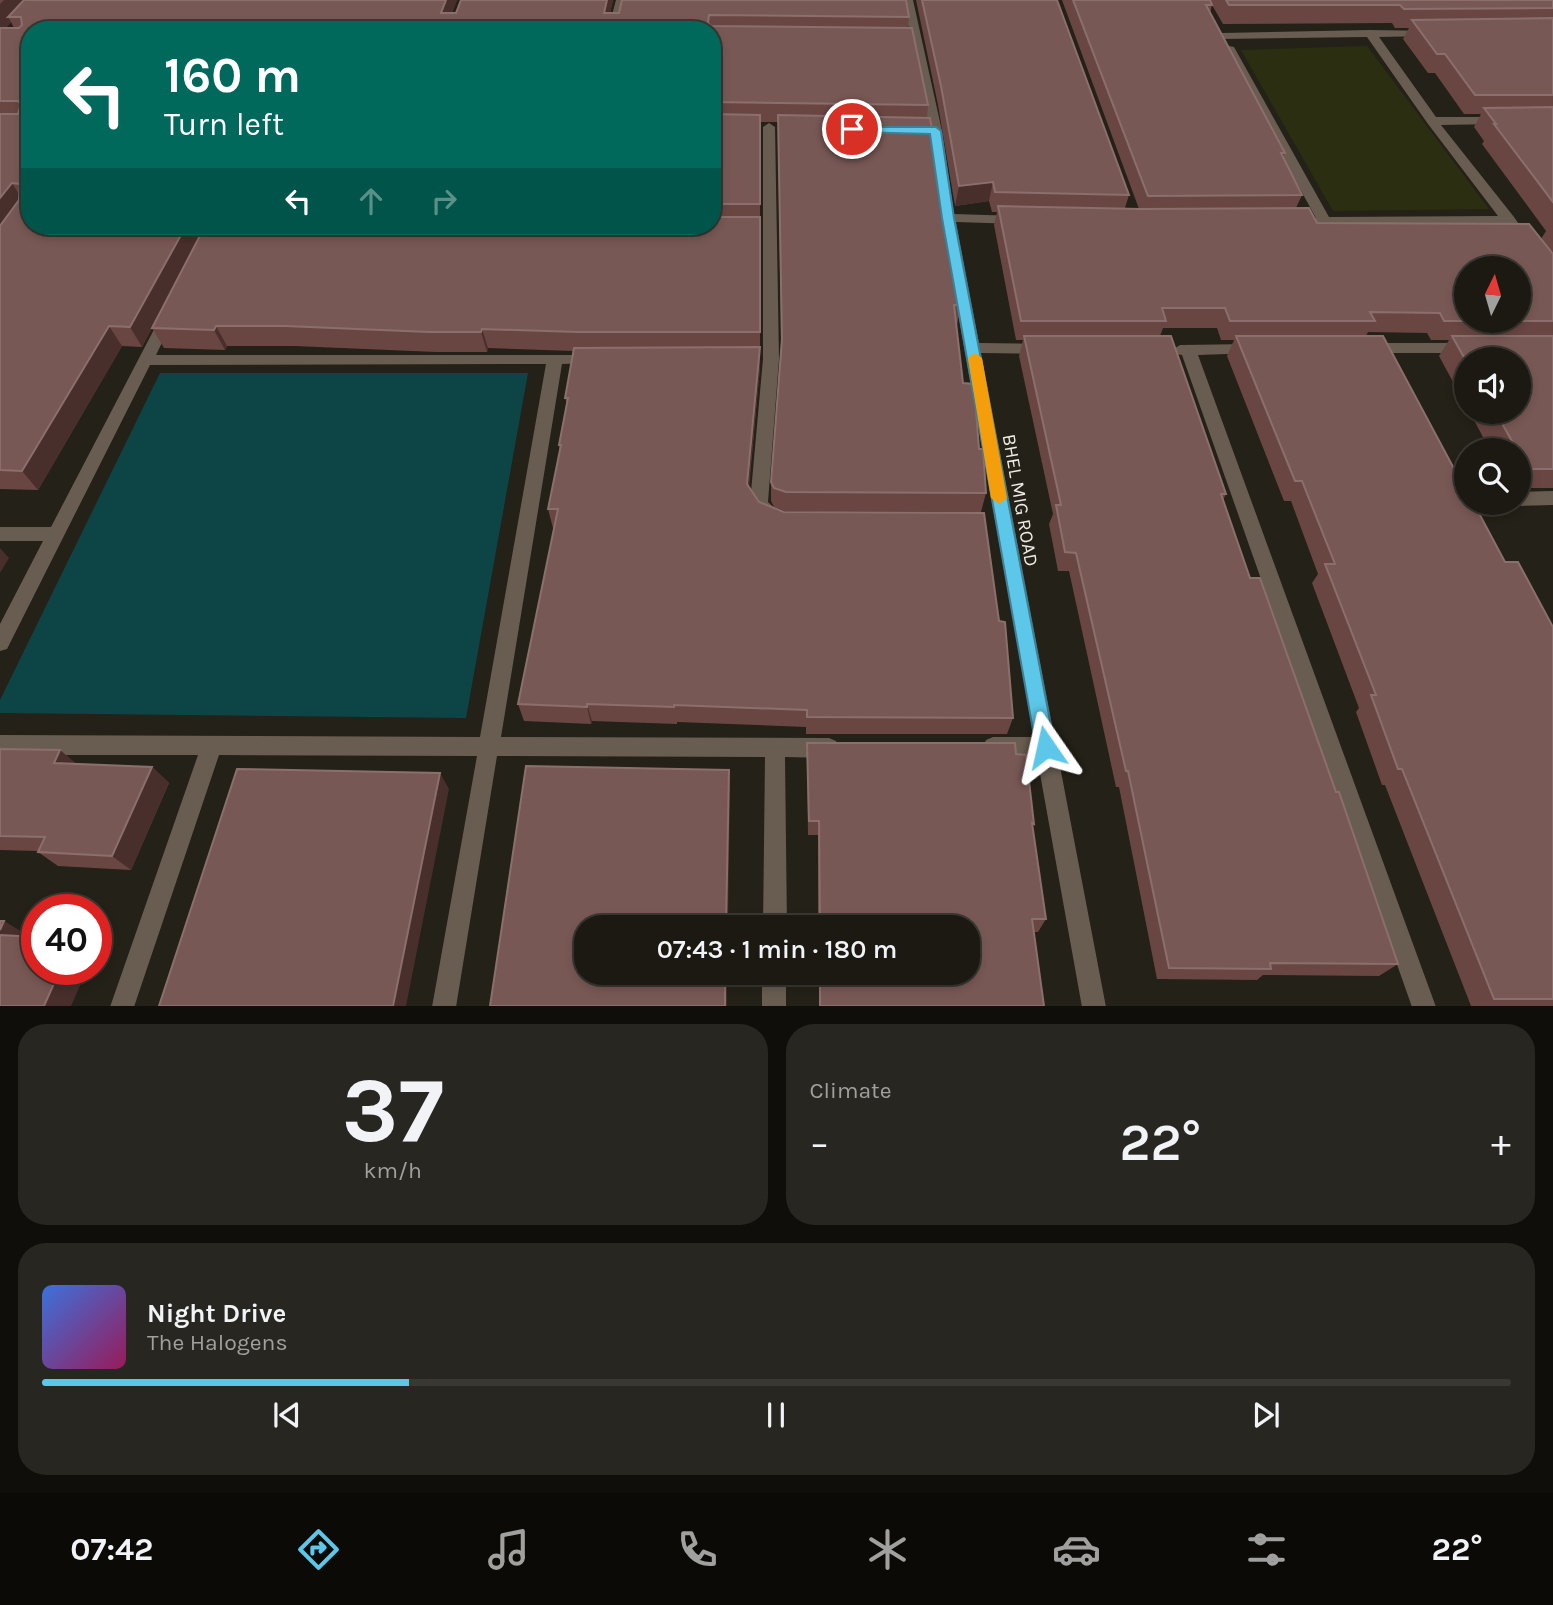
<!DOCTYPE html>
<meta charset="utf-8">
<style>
body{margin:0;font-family:Karla,sans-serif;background:#282620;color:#f1f3f6;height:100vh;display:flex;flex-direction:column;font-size:26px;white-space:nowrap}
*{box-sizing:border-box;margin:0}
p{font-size:23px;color:#a0a09f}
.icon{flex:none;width:38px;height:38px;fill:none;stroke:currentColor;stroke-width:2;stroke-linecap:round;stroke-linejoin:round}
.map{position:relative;height:1006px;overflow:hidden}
.details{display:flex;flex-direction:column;gap:18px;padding:18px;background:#0f0e0a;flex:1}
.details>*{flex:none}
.guide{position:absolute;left:21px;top:21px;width:700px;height:214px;border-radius:28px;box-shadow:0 4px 10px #0003,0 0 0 2px #393832;background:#00695c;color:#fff;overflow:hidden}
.needle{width:46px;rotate:5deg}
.buttons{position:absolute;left:1454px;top:256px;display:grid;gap:14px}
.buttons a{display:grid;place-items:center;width:77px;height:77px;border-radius:50%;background:#1b1912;box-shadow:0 4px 10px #0003,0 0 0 2px #393832;font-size:35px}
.speed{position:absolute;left:21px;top:894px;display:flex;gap:14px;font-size:35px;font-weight:700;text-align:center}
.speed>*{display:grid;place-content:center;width:91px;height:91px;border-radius:50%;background:#1b1912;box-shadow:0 4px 10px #0003,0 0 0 2px #393832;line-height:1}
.speed .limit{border:10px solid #d22;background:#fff;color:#111}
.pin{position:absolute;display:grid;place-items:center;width:60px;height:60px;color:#fff;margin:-30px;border:4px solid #fff;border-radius:50%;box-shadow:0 2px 7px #0007}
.me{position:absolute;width:77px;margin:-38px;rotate:349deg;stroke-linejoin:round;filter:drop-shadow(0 0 5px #0008)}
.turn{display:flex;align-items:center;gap:24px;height:147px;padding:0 28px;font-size:32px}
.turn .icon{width:91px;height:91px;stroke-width:2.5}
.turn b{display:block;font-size:49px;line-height:60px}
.lanes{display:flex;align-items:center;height:66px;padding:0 28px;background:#0003;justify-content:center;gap:35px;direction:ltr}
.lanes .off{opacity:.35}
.big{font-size:52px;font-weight:600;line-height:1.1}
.details .widget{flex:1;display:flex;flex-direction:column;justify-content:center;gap:10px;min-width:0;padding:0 24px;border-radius:28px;background:#282620}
.details .dial{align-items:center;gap:0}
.dial b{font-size:91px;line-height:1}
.song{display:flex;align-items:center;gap:21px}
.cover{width:84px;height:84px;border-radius:10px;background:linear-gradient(135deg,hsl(220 70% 55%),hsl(330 70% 35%))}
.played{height:7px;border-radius:4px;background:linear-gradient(90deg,#5cc7e8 25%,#393832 25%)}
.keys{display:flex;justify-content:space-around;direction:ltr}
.heat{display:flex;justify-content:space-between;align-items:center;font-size:38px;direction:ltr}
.details .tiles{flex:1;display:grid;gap:18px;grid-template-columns:1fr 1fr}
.widget:last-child{grid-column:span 2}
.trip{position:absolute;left:574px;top:915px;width:406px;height:70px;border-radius:28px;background:#1b1912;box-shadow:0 4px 10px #0003,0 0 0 2px #393832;font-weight:600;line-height:70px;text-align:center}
.tab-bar{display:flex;height:112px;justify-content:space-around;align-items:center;background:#0b0a07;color:#a0a09f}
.tab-bar .icon{width:49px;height:49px}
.tab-bar .on{color:#5cc7e8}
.tab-bar b{font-size:32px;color:#f1f3f6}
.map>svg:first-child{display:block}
.green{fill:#2c2e12}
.water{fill:#0d4546}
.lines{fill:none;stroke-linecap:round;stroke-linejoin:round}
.minor{fill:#695d51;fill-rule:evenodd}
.wall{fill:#6a4643;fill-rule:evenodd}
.shaded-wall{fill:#482f2b}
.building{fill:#785855;stroke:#8b6f6c;stroke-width:2;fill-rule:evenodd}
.route{fill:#5cc7e8;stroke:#3c8197;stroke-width:2}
.slow{fill:#f59e0b}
.labels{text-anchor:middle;stroke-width:7;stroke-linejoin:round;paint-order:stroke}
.street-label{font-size:19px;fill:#efede7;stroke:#242118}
</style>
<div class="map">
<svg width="1553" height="1007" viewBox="0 0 1553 1007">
<rect width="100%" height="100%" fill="#242118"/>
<path class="green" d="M1367,46L1489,209L1333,211L1241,50Z"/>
<path class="water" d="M160,373H528L466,718L0,713V700Z"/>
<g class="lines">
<g class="minor">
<path d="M616,0H626L620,30H608Z"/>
<path d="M903,0H913L942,131L954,214L1018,216L1025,220L1018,224L956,222L979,343L1043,344L1051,349L1043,354L981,353L1106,1007H1082L1037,757H993L986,754L983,747L986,740L993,737H1034L941,218L930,131Z"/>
<path d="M1370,30L1435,31V35L1431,36L1379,37L1436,117H1503V123L1499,124L1441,125L1514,217L1521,227L1519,230H1509L1505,224L1289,225V219L1316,218L1222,47L1224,45L1234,47L1329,217L1498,216L1428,124L1367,37L1221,39L1215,36L1221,33Z"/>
<path d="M769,123L775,127L779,359L768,502L784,517L781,522L775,524L760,519L750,503L763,359V127Z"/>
<path d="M168,311L175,316L156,355H600L602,359L600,363L562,364L501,737L829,738L836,741L839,748L836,755L829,758L785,757L787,928H763L765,757L497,756L456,1007H432L477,756L219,755L134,1007H110L198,755H0V735L480,737L546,364L150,365L7,649L0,651V624L43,541H0V527H51L161,316Z"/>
<path d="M1365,343H1467L1475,348L1467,353H1365L1357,348Z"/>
<path d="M1253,344L1258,345L1261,349L1258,353L1198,355L1436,1007H1412L1182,355L1175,354L1172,350L1180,345Z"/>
<path d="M1553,491V505L1519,506L1512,502H1519V492Z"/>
<rect x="762" y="973" width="24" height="34"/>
</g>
</g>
<g class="wall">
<path d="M0,0H457L452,13H456L461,0H613L610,13L909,17L908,28L928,105L927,118L961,305L957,325H956L963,383L979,449L986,493L981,512L785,511L774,507L771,501V482L781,344L778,122H760V367L749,487L759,502L1013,718L1007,734H806V727L677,722V724L592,721L591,724L524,721L518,704L554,528H553L548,509L560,451L559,445L567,403L565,398L574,351L488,348L487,352H436L294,346H227L225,350L164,348L152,328L142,347L122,346L38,490L0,489ZM11,22L14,28H6ZM712,30V226H30Z"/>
<path d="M916,0H1057L1129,195L1125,208L1139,209L1062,0H1553V488H1519V450H1490L1469,411H1519L1466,359V406L1439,356L1449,340H1431L1427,333L1368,332L1366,336L1505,562L1553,627V1006H1471L1385,785H1382L1356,712L1359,708L1312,583L1318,574L1291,501H1284L1227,356L1234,340H1221L1217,328H1163L1160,336L1226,494L1223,500L1250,578L1398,964L1379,976L1263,975L1257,980L1157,979L1119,787H1116L1069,571H1058L1049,524L1053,514L1019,356L1023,340H1016L994,225L997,212H992L989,201L955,206L938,105ZM1212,5L1223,24L1392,23L1395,28H1409L1403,39L1428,73H1435L1464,114H1481L1474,127L1484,141L1482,144L1546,231L1541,239L1317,223L1296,208L1302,195L1283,158L1285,153L1210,13Z"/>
<path d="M807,743L1016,754L1034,824L1032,827L1046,919L1038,932H1034L1044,1006H819V973H968V928H818V835H808L807,759Z"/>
<path d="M0,749L60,750L76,764L152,767L169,783L131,870L58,866L38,852V851L0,850Z"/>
</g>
<g class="shaded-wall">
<path d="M4,0H32L8,17L11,22L0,34V4Z"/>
<path d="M446,0H457L446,30L441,13Z"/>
<path d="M607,0H613L606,30L604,13Z"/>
<path d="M993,182L989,201L955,206L959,186Z"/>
<path d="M12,183L24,202L0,236V198Z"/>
<path d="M186,226H207L142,347L130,327Z"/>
<path d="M109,326L122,346L38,490L22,471Z"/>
<path d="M216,326L227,346L225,350L214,330Z"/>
<path d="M482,329L488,348L487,352L481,332Z"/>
<path d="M760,347V367L747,503V484Z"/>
<path d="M0,548L9,558L0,573Z"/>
<path d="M587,704L592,721L591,724L587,707Z"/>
<path d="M60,750L79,766L54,763Z"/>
<path d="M152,767L169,783L131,870L112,856Z"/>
<path d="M729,770L730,785L728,928H726Z"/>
<path d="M440,773L449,789L406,1006H393Z"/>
<path d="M4,921L26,934L20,947L0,936V930Z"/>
<path d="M60,970H87L71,1006H44Z"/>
<rect x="725" y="973" width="2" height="33"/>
</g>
<g class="building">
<path d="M24,0H446L441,13H456L461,0H607L604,13H619L622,0H906L909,17L709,15L708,23L711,26L912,28L928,105L712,102V30H30V226H186L130,327L109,326L22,471L0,470V226L19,200L20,184L12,183L0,198V114H18L21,104L18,101H0V28H19L22,25L21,17H8Z"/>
<path d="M922,0H1057L1129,195L995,192L993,182L959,186L941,86Z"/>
<path d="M1073,0H1210L1212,5H1206L1285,153H1281L1302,195L1148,196Z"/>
<path d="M1226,0H1553V8L1404,9L1400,5H1229Z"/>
<path d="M1553,18V95H1475L1445,54H1437L1412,20Z"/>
<path d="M1553,107V202L1494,124H1496L1484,108Z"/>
<path d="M712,114L760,115V204H712Z"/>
<path d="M778,115L930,118L961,305H954L963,383L974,384L979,449H983L986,493L786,492L774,488L771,482L782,339Z"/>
<path d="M998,206L1141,209L1309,208L1317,223L1529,224L1553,254V321H1444L1440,313L1370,312L1375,321H1230L1225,308H1162L1166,321H1021ZM1466,268H1519V320H1466Z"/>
<path d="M712,217H760V332H577L482,329L481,332H429L285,326H216L214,330L152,328L205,226H712Z"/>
<path d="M1024,336H1171L1226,494H1221L1250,578H1260L1336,792H1339L1398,964L1270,963L1271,969L1169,968L1128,771H1126L1076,553L1065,552L1056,505H1061Z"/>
<path d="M1236,336H1383L1466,491V502H1473L1505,562H1518L1553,627V999H1494L1402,769H1398L1371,695H1376L1325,564H1335L1302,481H1295Z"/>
<path d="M1452,336H1553V469H1527L1519,454V450H1517L1495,411H1519V359H1466V361Z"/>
<path d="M760,347L747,484L759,502L784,512L984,513L999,621L1005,622L1013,718L807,717V710L674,705V707L587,704V707L518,704L558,509H548L561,445H559L568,398H565L574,348Z"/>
<path d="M807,743H1015L1016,754L1026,755L1034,824L1032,823L1046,919H1032L1044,1006H820V973H968V928H820L819,821H809Z"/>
<path d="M0,749L60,750L54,763L152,767L112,856L38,852L45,837L0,836Z"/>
<path d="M526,766L729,770L726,928H586V973H725V1006H490Z"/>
<path d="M237,769L440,773L393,1006H159Z"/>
<path d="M0,921H4L0,930Z"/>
<path d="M0,935L37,937V970H60L44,1006H0Z"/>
</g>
<path class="route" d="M848,127H936L941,131L954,218L1055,747L1052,753L1046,756L1039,753L1036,747L942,218L930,134L852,132L847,129Z"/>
<path class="slow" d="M975,353L982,358L1007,498L999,504L991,498L968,358Z"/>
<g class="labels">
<g class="street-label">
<text transform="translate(1021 500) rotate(80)" y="7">BHEL MIG ROAD</text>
</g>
</g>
</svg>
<div class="buttons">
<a><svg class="needle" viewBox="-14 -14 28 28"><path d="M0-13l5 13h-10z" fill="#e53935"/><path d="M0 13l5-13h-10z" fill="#a0a09f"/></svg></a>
<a><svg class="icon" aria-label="sound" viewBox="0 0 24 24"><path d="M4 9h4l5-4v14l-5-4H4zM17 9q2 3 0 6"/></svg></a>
<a><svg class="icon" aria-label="search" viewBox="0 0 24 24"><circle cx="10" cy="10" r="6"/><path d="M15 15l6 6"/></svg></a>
</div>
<div class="speed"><div class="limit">40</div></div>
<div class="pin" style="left:852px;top:129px;background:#d93025"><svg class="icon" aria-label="arrive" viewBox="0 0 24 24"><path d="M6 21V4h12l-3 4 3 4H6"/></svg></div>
<svg class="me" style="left:1046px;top:747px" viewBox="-20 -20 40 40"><path d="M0-17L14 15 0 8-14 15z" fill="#5cc7e8" stroke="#fff" stroke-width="4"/></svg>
<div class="trip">07:43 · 1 min · 180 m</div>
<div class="guide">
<div class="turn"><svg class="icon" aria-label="left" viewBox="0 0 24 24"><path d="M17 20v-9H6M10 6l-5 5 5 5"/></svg><div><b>160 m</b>Turn left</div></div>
<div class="lanes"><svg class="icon" aria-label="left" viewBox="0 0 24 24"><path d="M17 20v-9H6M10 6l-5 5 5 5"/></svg><svg class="icon off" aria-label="ahead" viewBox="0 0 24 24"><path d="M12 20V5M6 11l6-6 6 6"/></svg><svg class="icon off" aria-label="right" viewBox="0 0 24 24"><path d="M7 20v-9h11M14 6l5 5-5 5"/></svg></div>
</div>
</div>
<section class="details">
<div class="tiles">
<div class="widget dial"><b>37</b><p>km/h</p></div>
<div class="widget"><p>Climate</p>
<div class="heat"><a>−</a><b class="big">22°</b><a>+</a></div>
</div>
<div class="widget">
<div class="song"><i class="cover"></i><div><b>Night Drive</b><p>The Halogens</p></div></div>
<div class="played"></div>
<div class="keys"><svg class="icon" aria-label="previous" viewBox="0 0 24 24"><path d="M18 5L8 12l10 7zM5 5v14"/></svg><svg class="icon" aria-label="pause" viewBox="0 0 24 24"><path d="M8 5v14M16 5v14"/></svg><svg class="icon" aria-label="next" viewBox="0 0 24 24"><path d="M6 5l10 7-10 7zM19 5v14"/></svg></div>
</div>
</div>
</section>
<nav class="tab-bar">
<b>07:42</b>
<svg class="icon on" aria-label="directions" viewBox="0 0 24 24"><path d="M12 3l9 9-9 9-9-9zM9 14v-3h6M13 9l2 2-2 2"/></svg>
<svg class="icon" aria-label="music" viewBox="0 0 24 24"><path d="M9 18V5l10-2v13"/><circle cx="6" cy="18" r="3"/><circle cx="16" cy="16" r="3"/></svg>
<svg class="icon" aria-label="phone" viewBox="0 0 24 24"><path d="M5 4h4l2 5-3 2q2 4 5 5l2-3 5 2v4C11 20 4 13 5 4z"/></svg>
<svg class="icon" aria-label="climate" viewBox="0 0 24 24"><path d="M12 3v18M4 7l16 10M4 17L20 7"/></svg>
<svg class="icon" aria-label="car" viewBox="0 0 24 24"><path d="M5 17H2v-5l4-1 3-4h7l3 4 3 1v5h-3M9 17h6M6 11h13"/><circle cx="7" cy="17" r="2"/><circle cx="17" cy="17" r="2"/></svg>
<svg class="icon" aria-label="filters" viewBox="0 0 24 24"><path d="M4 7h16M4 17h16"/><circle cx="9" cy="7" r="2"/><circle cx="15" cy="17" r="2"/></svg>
<b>22°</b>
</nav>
